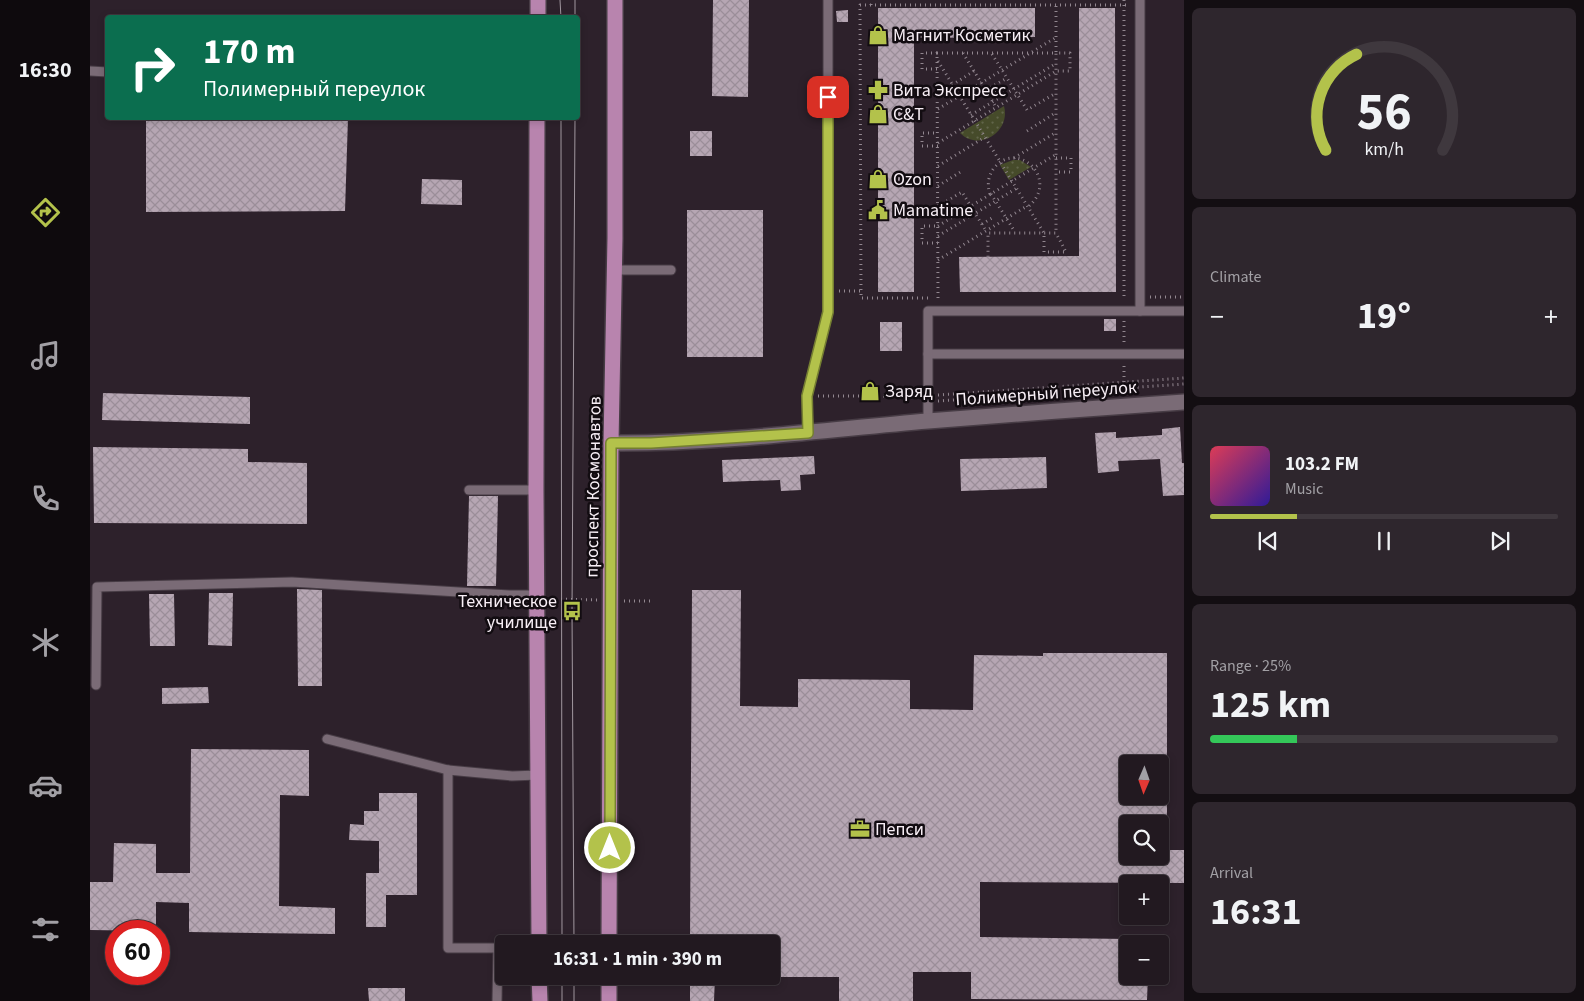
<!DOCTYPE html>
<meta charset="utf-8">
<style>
body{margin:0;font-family:"Source Sans 3",sans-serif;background:#2e262d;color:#f1f3f6;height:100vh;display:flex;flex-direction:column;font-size:19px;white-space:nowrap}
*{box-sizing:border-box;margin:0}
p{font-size:16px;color:#a2a0a5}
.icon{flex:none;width:28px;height:28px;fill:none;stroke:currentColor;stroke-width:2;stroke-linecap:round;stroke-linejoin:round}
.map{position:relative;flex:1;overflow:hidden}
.panel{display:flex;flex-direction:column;gap:8px;padding:8px;background:#130e12;width:400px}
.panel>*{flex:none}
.banner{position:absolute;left:15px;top:15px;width:475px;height:105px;border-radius:5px;box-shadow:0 2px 8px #0003,0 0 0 1px #3f383e;background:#0b6e4f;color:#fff;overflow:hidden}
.needle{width:32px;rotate:182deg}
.buttons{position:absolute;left:1029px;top:755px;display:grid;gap:10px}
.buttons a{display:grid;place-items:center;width:50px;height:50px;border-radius:5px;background:#221920;box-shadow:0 2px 8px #0003,0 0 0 1px #3f383e;font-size:25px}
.speed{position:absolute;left:15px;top:920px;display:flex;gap:10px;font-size:25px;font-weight:700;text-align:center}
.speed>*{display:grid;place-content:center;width:65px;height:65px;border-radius:50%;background:#221920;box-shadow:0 2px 8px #0003,0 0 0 1px #3f383e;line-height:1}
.speed .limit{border:8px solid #d22;background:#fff;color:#111}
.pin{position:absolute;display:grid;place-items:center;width:42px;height:42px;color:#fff;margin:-21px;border-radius:10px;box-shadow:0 2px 8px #0006}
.me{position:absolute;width:55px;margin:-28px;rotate:0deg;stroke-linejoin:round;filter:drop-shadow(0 0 4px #0008)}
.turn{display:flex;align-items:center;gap:18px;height:105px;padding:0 15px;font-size:22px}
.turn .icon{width:65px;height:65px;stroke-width:2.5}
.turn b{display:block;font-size:35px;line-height:42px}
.big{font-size:38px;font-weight:700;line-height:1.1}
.panel .tile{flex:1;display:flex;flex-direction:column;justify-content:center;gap:8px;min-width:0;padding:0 18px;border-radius:8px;background:#2e262d}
.panel .dial{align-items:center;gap:0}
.dial svg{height:130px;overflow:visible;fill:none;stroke:#3f383e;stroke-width:7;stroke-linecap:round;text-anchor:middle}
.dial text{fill:#f1f3f6;stroke:none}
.song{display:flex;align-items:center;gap:15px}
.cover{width:60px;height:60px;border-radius:8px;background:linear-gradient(135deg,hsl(350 70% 55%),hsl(250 70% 35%))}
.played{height:5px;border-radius:2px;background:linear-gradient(90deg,#b3c24b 25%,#3f383e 25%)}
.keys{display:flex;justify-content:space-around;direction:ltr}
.heat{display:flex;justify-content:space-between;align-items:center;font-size:28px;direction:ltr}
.charge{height:8px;border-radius:4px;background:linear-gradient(90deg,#34c759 25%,#3f383e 0)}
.trip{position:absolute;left:405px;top:935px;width:285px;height:50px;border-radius:5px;background:#221920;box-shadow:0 2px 8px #0003,0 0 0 1px #3f383e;font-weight:700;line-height:50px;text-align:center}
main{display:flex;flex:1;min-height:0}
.menu{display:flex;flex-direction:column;width:90px;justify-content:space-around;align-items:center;background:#0e0a0d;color:#a2a0a5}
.menu .icon{width:35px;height:35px}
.menu .current{color:#b3c24b}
.menu b{font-size:22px;color:#f1f3f6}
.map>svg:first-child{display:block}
.park{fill:url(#park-dots)}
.building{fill:url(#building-cross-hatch)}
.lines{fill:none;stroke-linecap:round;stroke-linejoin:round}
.lane-casing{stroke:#473c45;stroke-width:11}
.street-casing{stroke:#473c45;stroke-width:18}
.primary-casing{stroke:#473c45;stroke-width:18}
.path{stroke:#928790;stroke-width:3;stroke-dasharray:1 4;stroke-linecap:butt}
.lane{stroke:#7a6b76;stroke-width:9}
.street{stroke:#7a6b76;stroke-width:15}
.primary{stroke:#b884ae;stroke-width:15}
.tram{stroke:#a298a0;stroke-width:1}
.route-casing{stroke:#747e31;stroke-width:12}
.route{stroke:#b3c24b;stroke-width:9}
.labels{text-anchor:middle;stroke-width:5;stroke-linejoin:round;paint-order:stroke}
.poi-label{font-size:18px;fill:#f8eff6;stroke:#120c11;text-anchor:start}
.street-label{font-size:18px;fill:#f8eff6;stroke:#120c11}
</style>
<main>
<nav class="menu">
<b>16:30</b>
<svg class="icon current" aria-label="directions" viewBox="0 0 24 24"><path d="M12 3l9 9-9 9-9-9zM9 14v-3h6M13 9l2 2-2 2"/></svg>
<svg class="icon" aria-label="music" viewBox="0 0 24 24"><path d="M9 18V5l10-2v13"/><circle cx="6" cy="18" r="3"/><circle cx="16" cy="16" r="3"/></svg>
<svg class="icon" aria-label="phone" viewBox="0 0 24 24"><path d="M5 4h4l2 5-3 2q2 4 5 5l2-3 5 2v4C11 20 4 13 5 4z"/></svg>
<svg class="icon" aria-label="climate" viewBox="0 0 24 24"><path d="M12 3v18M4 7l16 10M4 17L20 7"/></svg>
<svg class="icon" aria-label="car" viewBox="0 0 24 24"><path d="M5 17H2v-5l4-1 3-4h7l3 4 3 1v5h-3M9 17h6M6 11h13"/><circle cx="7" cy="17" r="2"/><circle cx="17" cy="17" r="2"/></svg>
<svg class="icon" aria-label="filters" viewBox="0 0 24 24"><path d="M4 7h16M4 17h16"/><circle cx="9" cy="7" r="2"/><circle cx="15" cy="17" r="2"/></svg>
</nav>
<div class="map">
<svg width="1094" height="1001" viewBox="0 0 1094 1001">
<defs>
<pattern id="park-dots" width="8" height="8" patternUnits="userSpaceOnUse" patternTransform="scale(1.25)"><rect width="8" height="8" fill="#464b2a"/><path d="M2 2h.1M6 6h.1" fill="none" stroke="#61654a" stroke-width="1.8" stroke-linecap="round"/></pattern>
<pattern id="building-cross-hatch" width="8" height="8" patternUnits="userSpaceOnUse" patternTransform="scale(1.25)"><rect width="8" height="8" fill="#b6a6b3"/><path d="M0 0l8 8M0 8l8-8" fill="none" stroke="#9b8e99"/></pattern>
</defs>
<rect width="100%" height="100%" fill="#2d212b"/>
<g class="park">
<path d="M914,106C921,132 889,152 870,133Z"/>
<path d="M923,160H930L941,167L919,180L910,165Z"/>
</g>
<g class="building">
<path d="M623,0H659L658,97L622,96Z"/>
<path d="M788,8H945V37L824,38V292H788Z"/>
<path d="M989,8H1025L1026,292H870L869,257L989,256Z"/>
<path d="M758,10V22H747L746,11Z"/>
<path d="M56,118H258L255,211L56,212Z"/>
<rect x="600" y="131" width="22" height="25"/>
<path d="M332,179L372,180V205L331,204Z"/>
<rect x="597" y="210" width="76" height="147"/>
<rect x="1014" y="319" width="12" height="12"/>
<rect x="790" y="322" width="22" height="29"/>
<path d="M13,393L160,397V424L12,420Z"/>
<path d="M1090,427L1092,463H1094V495L1073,496L1070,459L1028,461L1029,471L1008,473L1005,433L1026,432V438L1072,435V429Z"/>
<path d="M3,447L158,449V462L217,463V524L4,523Z"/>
<path d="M724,456L725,474L710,475L711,490L691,491L690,480L633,482L632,460Z"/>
<path d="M956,457L957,488L871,491L870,459Z"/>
<path d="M379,496H408L406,586H377Z"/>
<path d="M207,589L232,590V686H208Z"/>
<path d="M602,590H651L650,706L708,707V679L820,680V709L883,710L884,655L953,656V653H1077V764H1038V796H1077V824H1038V856H1070V850H1094V883L890,882V937L1038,939V976H1058L1057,1000L881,999V972H823V1001H749V977H681V944H600Z"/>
<path d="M119,593H143L142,646L118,645Z"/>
<path d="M59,594H84L85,646H60Z"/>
<path d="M118,687L119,703L72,704V688Z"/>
<path d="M101,749L219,750V796L190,795L189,906L245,908V934L99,932V903L66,902V931L0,930V882H23L24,843L66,844V873H100Z"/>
<path d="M289,793H327V895H296V927H276V873H289V841L259,840L260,824L274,825V811H289Z"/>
<path d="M600,976H625L624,1001H600Z"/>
<path d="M278,988H315V1001H279Z"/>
</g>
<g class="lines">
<defs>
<g id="lane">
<path d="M1050,0V311"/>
<path d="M0,71L18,72"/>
<path d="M525,270H581"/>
<path d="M838,354H1094"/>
<path d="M838,421V311H1094"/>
<path d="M718,433L717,396L738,312V0"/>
<path d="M379,490H446"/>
<path d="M6,685L7,587L202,582L419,595H447"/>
<path d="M237,739L358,770L422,776L448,775"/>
<path d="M358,770V948H408L407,1001"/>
</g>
<path id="street" d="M521,443C627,444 733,430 838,421C923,414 1009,408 1094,402"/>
<g id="primary">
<path d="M448,18V0"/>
<path d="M447,118L446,490L449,944"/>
<path d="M519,944L521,443L525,238V0"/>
<path d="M449,976L450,1001"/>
<path d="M519,1001V976"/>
</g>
</defs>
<use href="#lane" class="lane-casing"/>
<use href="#street" class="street-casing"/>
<use href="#primary" class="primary-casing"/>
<g class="path">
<path d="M1034,0V299"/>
<path d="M781,5V0"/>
<path d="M873,53L906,107"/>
<path d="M902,54L937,110L966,93"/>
<path d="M848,61L954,233V252H976L966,233"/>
<path d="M847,69H832V53H847"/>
<path d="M862,85L884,71"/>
<path d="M902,87L909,97"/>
<path d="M896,90L917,78"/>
<path d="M848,109L965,38"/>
<path d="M881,115L965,64"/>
<path d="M937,131L965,113"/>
<path d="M848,143L966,71H980V53H966V233H898V257"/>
<path d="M848,146H832V133H848"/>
<path d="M924,158L965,133"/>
<path d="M966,158H981V172H966"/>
<path d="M848,166L895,137"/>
<path d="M848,186L872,171"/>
<path d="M900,194C897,185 898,176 904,168C927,139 971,179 938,207"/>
<path d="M901,194L925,232"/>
<path d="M848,206L872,192L896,231"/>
<path d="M892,224L902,218"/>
<path d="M848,226L965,155"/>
<path d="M848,236L927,188"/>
<path d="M848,243H832V226H848"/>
<path d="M848,260L937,206"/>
<path d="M749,291H771"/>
<path d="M1060,297H1094"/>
<path d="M838,298H771L770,5H1039"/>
<path d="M848,298L847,53H966V5"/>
<path d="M1034,321V344"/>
<path d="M1034,366V383"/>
<path d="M848,395L1094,378"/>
<path d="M728,396H826"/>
<path d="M848,401L1094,384"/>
<path d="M461,599L508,600"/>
<path d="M534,601H561"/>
</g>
<use href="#lane" class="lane"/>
<use href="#street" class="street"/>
<use href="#primary" class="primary"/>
<g class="tram">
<path d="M470,0L471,18"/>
<path d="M485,18V0"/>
<path d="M471,118L472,944"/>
<path d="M484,944L482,611L485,118"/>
<path d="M484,976V1001"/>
<path d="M472,1001V976"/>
</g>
</g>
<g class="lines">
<defs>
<path id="route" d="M520,848L521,443H561L718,433L717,396L738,312V97"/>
</defs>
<use href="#route" class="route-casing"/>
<use href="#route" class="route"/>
</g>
<defs>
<symbol id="shop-bare" viewBox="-9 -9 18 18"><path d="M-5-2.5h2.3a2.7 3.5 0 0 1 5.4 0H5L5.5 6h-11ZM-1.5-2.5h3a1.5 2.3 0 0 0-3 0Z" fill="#b3c24b" stroke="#120c11" stroke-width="2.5" paint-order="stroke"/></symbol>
<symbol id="pharmacy-bare" viewBox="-9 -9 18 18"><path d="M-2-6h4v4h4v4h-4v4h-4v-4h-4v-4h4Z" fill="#b3c24b" stroke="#120c11" stroke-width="2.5" paint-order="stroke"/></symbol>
<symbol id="civic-bare" viewBox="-9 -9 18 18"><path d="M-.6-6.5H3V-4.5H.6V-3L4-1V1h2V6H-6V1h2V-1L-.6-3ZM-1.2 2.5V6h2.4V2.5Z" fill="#b3c24b" stroke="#120c11" stroke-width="2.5" paint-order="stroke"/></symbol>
<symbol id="bus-bare" viewBox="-9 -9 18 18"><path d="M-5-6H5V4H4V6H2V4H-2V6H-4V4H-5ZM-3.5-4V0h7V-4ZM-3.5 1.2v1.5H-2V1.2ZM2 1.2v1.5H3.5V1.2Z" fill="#b3c24b" stroke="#120c11" stroke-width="2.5" paint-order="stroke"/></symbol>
<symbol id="office-bare" viewBox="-9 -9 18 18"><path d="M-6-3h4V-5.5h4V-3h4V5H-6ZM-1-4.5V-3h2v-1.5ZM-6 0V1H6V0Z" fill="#b3c24b" stroke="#120c11" stroke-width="2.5" paint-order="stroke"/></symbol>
</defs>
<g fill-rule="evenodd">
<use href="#shop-bare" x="774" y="21" width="28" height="28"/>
<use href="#pharmacy-bare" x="774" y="76" width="28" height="28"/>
<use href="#shop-bare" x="774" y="100" width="28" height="28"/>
<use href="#shop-bare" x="774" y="165" width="28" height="28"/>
<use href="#civic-bare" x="774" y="196" width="28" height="28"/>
<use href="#shop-bare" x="766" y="377" width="28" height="28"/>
<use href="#bus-bare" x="468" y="597" width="28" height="28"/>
<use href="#office-bare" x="756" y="815" width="28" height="28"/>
</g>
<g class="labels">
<g class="poi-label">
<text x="803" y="41">Магнит Косметик</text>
<text x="803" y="96">Вита Экспресс</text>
<text x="803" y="120">С&amp;Т</text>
<text x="803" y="185">Ozon</text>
<text x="803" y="216">Mamatime</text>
<text x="795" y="397">Заряд</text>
<text x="467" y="607" text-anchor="end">Техническое<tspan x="467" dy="21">училище</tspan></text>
<text x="785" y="835">Пепси</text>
</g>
<g class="street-label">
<text transform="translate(956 393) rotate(-4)" y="6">Полимерный переулок</text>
<text transform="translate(503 487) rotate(-89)" y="6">проспект Космонавтов</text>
</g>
</g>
</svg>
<div class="buttons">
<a><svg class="needle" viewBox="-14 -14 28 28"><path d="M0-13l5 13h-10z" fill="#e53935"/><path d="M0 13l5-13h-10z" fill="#a2a0a5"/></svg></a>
<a><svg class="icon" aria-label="search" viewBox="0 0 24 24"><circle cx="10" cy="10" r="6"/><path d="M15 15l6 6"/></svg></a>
<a>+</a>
<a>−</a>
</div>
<div class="speed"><div class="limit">60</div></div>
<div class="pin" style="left:738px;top:97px;background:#d93025"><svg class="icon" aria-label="arrive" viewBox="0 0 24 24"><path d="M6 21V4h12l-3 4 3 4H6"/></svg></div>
<svg class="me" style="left:520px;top:848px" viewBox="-20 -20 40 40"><circle r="17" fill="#b3c24b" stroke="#fff" stroke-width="3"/><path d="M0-11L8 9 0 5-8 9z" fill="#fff"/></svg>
<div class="trip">16:31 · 1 min · 390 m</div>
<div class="banner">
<div class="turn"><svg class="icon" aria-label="right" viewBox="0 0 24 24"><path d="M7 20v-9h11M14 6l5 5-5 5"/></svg><div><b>170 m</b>Полимерный переулок</div></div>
</div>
</div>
<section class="panel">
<div class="tile dial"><svg viewBox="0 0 100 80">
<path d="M14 69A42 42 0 1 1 86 69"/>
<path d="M14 69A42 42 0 0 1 33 10" stroke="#b3c24b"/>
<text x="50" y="56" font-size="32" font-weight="700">56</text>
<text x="50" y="72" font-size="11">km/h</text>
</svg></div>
<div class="tile"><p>Climate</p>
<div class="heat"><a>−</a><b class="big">19°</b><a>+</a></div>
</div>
<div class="tile">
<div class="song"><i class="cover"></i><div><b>103.2 FM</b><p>Music</p></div></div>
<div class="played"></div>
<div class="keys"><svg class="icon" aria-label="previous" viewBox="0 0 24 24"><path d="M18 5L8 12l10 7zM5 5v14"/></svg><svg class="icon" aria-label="pause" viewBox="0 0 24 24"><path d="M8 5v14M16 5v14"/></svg><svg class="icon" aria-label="next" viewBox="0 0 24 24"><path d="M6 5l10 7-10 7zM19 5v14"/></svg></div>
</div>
<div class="tile"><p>Range · 25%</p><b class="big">125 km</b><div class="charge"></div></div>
<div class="tile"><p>Arrival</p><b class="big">16:31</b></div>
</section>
</main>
